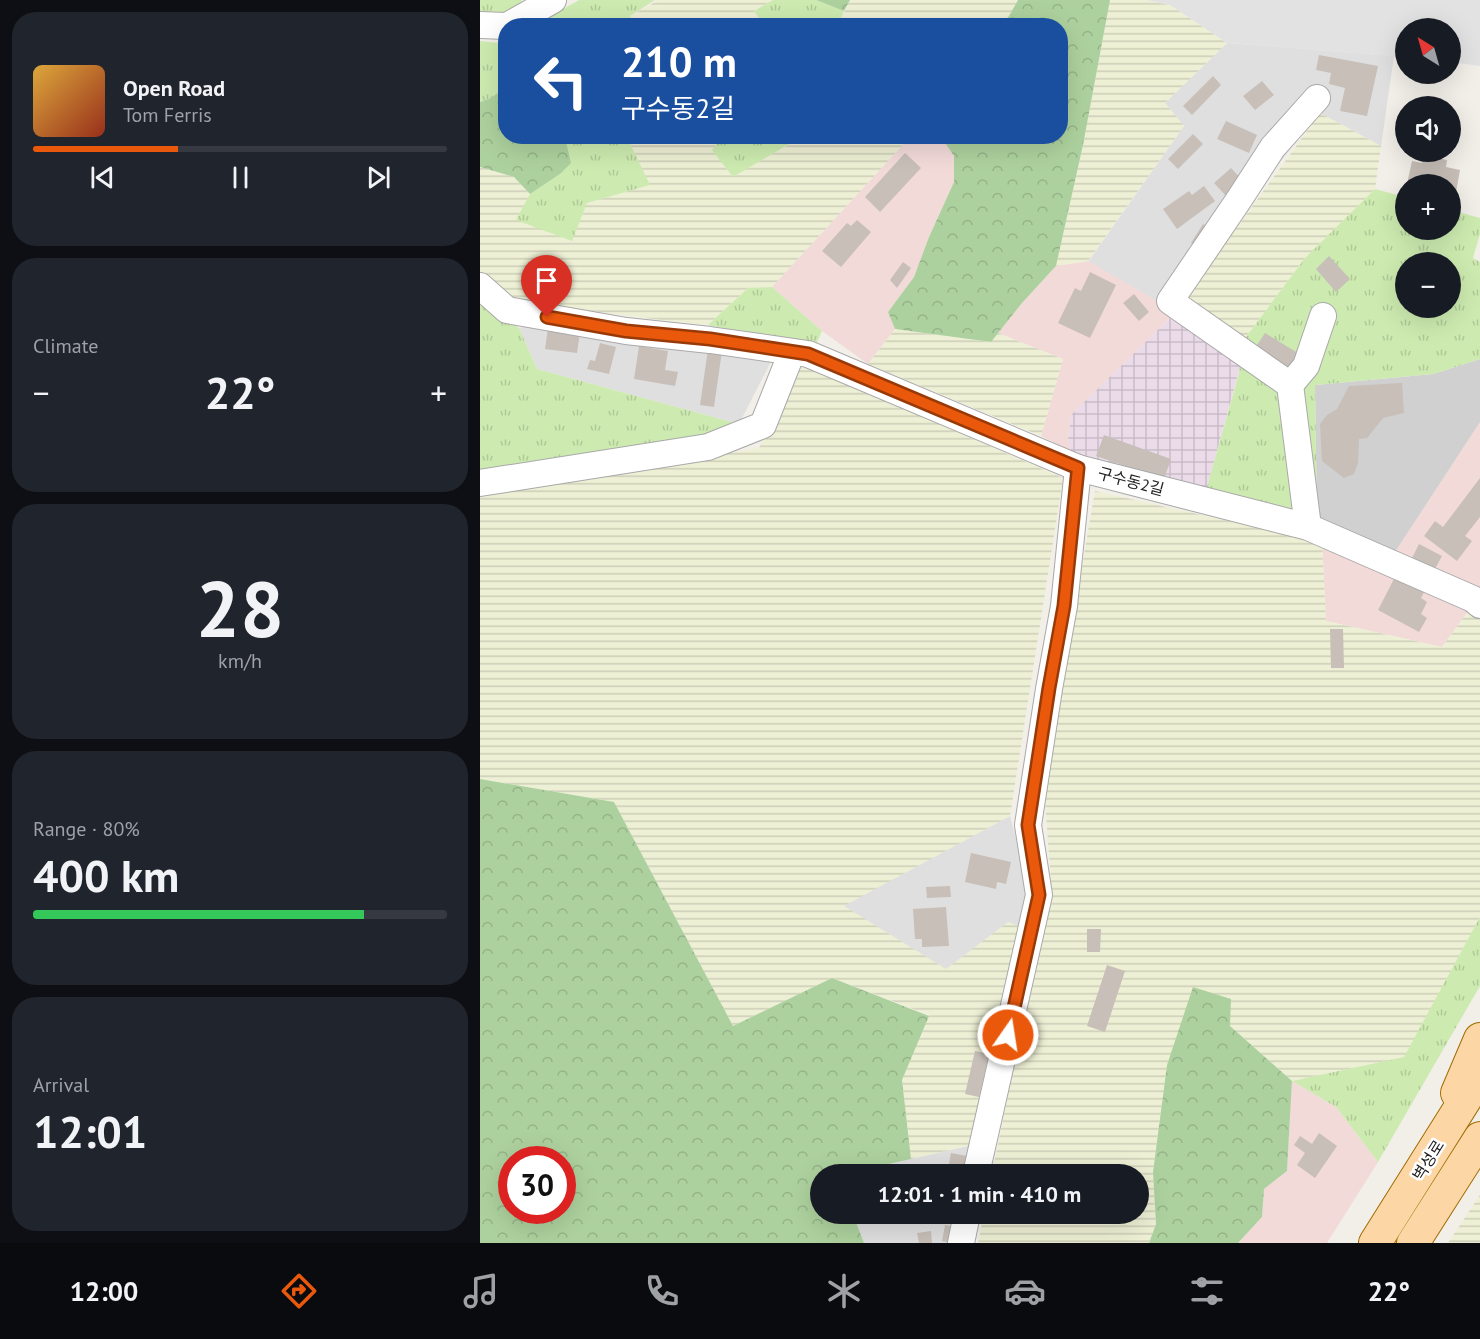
<!DOCTYPE html>
<meta charset="utf-8">
<style>
body{margin:0;font-family:"PT Sans","Noto Sans KR",sans-serif;background:#20242c;color:#f1f3f6;height:100vh;display:flex;flex-direction:column;font-size:22px;white-space:nowrap}
*{box-sizing:border-box;margin:0}
p{font-size:20px;color:#9ea1a6}
.icon{flex:none;width:33px;height:33px;fill:none;stroke:currentColor;stroke-width:2;stroke-linecap:round;stroke-linejoin:round}
.map{position:relative;flex:1;overflow:hidden}
.details{display:flex;flex-direction:column;gap:12px;padding:12px;background:#0d0f14;width:480px}
.details>*{flex:none}
.hud{position:absolute;left:18px;top:18px;width:570px;height:126px;border-radius:24px;box-shadow:0 6px 24px #0002;background:#1a4fa0;color:#fff;overflow:hidden}
.needle{width:39px;rotate:323deg}
.controls{position:absolute;left:915px;top:18px;display:grid;gap:12px}
.controls a{display:grid;place-items:center;width:66px;height:66px;border-radius:50%;background:#171b24;box-shadow:0 6px 24px #0002;font-size:30px}
.speed{position:absolute;left:18px;top:1146px;display:flex;gap:12px;font-size:30px;font-weight:700;text-align:center}
.speed>*{display:grid;place-content:center;width:78px;height:78px;border-radius:50%;background:#171b24;box-shadow:0 6px 24px #0002;line-height:1}
.speed .limit{border:9px solid #d22;background:#fff;color:#111}
.pin{position:absolute;display:grid;place-items:center;width:51px;height:51px;color:#fff;margin:-62px -26px;border-radius:50% 50% 50% 0;rotate:-45deg;box-shadow:0 0 6px #0007}
.pin .icon{rotate:45deg}
.me{position:absolute;width:66px;margin:-33px;rotate:13deg;stroke-linejoin:round;filter:drop-shadow(0 0 4px #0008)}
.turn{display:flex;align-items:center;gap:21px;height:126px;padding:0 24px;font-size:27px}
.turn .icon{width:78px;height:78px;stroke-width:2.5}
.turn b{display:block;font-size:42px;line-height:51px}
.big{font-size:45px;font-weight:700;line-height:1.1}
.details .tile{flex:1;display:flex;flex-direction:column;justify-content:center;gap:9px;min-width:0;padding:0 21px;border-radius:24px;background:#20242c}
.details .dial{align-items:center;gap:0}
.dial b{font-size:78px;line-height:1}
.song{display:flex;align-items:center;gap:18px}
.cover{width:72px;height:72px;border-radius:9px;background:linear-gradient(135deg,hsl(40 70% 55%),hsl(10 70% 35%))}
.played{height:6px;border-radius:3px;background:linear-gradient(90deg,#ea580c 35%,#363941 35%)}
.keys{display:flex;justify-content:space-around;direction:ltr}
.heat{display:flex;justify-content:space-between;align-items:center;font-size:33px;direction:ltr}
.charge{height:9px;border-radius:4px;background:linear-gradient(90deg,#34c759 80%,#363941 0)}
.trip{position:absolute;left:330px;top:1164px;width:339px;height:60px;border-radius:30px;background:#171b24;box-shadow:0 6px 24px #0002;font-weight:700;line-height:60px;text-align:center}
.dock{display:flex;height:96px;justify-content:space-around;align-items:center;background:#090b0e;color:#9ea1a6}
.dock .icon{width:42px;height:42px}
.dock .active{color:#ea580c}
.dock b{font-size:27px;color:#f1f3f6}
main{display:flex;flex:1;min-height:0}
.map>svg:first-child{display:block}
.residential{fill:#e0dfdf}
.commercial{fill:#f2dad9}
.industrial{fill:url(#industrial-grid)}
.religious{fill:#d0d0d0}
.farmland{fill:url(#farmland-rules)}
.grass{fill:url(#grass-tufts);fill-rule:evenodd}
.forest{fill:url(#forest-crowns);fill-rule:evenodd}
.parking{fill:#e2e2e2}
.building{fill:#c7bfb8}
.lines{fill:none;stroke-linecap:round;stroke-linejoin:round}
.minor-casing{stroke:#a9a9a9;stroke-width:28}
.major-casing{stroke:#a06b00;stroke-width:34}
.minor{stroke:#fff;stroke-width:26}
.major{stroke:#fcd6a4;stroke-width:32}
.route-casing{stroke:#983908;stroke-width:15}
.route{stroke:#ea580c;stroke-width:10}
.labels{text-anchor:middle;stroke-width:5;stroke-linejoin:round;paint-order:stroke}
.street-label{font-size:16px;fill:#222;stroke:#fff}
</style>
<main>
<section class="details">
<div class="tile">
<div class="song"><i class="cover"></i><div><b>Open Road</b><p>Tom Ferris</p></div></div>
<div class="played"></div>
<div class="keys"><svg class="icon" aria-label="previous" viewBox="0 0 24 24"><path d="M18 5L8 12l10 7zM5 5v14"/></svg><svg class="icon" aria-label="pause" viewBox="0 0 24 24"><path d="M8 5v14M16 5v14"/></svg><svg class="icon" aria-label="next" viewBox="0 0 24 24"><path d="M6 5l10 7-10 7zM19 5v14"/></svg></div>
</div>
<div class="tile"><p>Climate</p>
<div class="heat"><a>−</a><b class="big">22°</b><a>+</a></div>
</div>
<div class="tile dial"><b>28</b><p>km/h</p></div>
<div class="tile"><p>Range · 80%</p><b class="big">400 km</b><div class="charge"></div></div>
<div class="tile"><p>Arrival</p><b class="big">12:01</b></div>
</section>
<div class="map">
<svg width="1000" height="1243" viewBox="0 0 1000 1243">
<defs>
<pattern id="industrial-grid" width="8" height="8" patternUnits="userSpaceOnUse" patternTransform="scale(1.5)"><rect width="8" height="8" fill="#ebdbe8"/><path d="M0 4h8M4 0v8" fill="none" stroke="#c9bcc7"/></pattern>
<pattern id="farmland-rules" width="6" height="5" patternUnits="userSpaceOnUse" patternTransform="scale(1.5)"><rect width="6" height="5" fill="#eef0d5"/><path d="M0 2.5h6" fill="none" stroke="#ccceb7"/></pattern>
<pattern id="grass-tufts" width="24" height="20" patternUnits="userSpaceOnUse" patternTransform="scale(1.5)"><rect width="24" height="20" fill="#cdebb0"/><path d="M3 7l-1-3M5 7V3M7 7l1-3M15 17l-1-3M17 17v-4M19 17l1-3" fill="none" stroke="#b0c997"/></pattern>
<pattern id="forest-crowns" width="20" height="18" patternUnits="userSpaceOnUse" patternTransform="scale(1.5)"><rect width="20" height="18" fill="#add19e"/><path d="M2 6a3 3 0 1 1 6 0M12 15a3 3 0 1 1 6 0" fill="none" stroke="#95b388"/></pattern>
</defs>
<rect width="100%" height="100%" fill="#f2efe9"/>
<g class="residential">
<path d="M747,43L914,56L901,146L840,113L684,305L608,262L704,126L685,103Z"/>
<path d="M52,325L297,350L259,424L57,369L39,328Z"/>
<path d="M530,816L549,889L542,927L528,923L466,970L363,906Z"/>
<path d="M492,1145L491,1174H381L382,1170Z"/>
<path d="M373,1214H490L489,1243H384Z"/>
</g>
<g class="commercial">
<path d="M430,137H461L474,156V182L449,237L434,277L408,312L415,329L388,364L342,331L292,287Z"/>
<path d="M608,261L684,305L690,318L591,415L588,440L591,451L561,436L583,359L518,333L542,303L576,266Z"/>
<path d="M1000,422V595L962,647L846,621L842,542L913,555Z"/>
<path d="M812,1081L856,1107L898,1162L847,1243H758L782,1217L784,1189L807,1171Z"/>
</g>
<path class="industrial" d="M690,318L764,353L725,494L591,451L588,440L591,415Z"/>
<path class="religious" d="M1000,359V422L913,555L837,520L835,385L953,374Z"/>
<g class="farmland">
<path d="M179,0H293L274,11L284,25H156L149,16Z"/>
<path d="M370,0H538L529,16L521,25L358,26Z"/>
<path d="M630,0H667L690,5L747,43L685,103L704,126L608,261L576,266L603,145Z"/>
<path d="M840,113L901,146L895,189L825,258L763,341L705,299Z"/>
<path d="M147,137H241L233,150H300L321,137H430L292,287L268,288L228,325L204,323L34,301L0,273V167L34,177L50,194L37,220L107,203L169,185Z"/>
<path d="M415,329L510,342L518,333L583,359L561,436L388,364Z"/>
<path d="M321,364L583,478L530,816L364,906L466,969L528,922L542,927L492,1145L431,1159L422,1080L449,1015L352,978L253,1026L134,802L0,779V496L279,448Z"/>
<path d="M615,491L842,542L846,621L962,647L992,606L1000,613V917L925,1057L812,1081L750,1026L714,987L687,1065L673,1172L676,1224L669,1243H498L504,1214H658V1174H512L571,881L564,788Z"/>
<path d="M1000,1195V1243H968Z"/>
</g>
<g class="grass">
<path d="M0,0H41L45,4L27,22L0,19Z"/>
<path d="M99,0H175L150,16L156,25L52,26Z"/>
<path d="M293,0H336L364,11L358,26L284,25L274,11Z"/>
<path d="M26,40L25,88L9,99L0,102V41L20,43Z"/>
<path d="M82,137H147L170,185L107,203L92,241L36,220L50,194L80,174L86,142Z"/>
<path d="M241,137V136L321,137L253,177L232,150Z"/>
<path d="M895,189L925,197L926,230H970L971,210L1000,218V234L993,258L1000,262V359L953,374L835,385L837,520L725,494L759,373L763,341L825,258ZM926,262H970V308H926Z"/>
<path d="M292,287L342,331L335,347L228,325L268,288Z"/>
<path d="M0,299L39,328L57,369L259,424L227,435L0,473Z"/>
<path d="M1000,917V986L898,1162L856,1107L812,1081L924,1057Z"/>
</g>
<g class="forest">
<path d="M336,0H370L364,11Z"/>
<path d="M538,0H630L603,145L576,266L542,303L511,342L415,329L408,312L434,277L449,237L474,182V156L461,137L580,136V26L521,25L529,16Z"/>
<path d="M25,88L26,136L82,137L86,142L91,163L80,174L50,194L34,177L0,167V102L9,99Z"/>
<path d="M0,779L134,802L253,1026L352,978L449,1016L422,1080L431,1159L382,1170L381,1174H340V1214H373L384,1243H0ZM32,1160H82V1210H32Z"/>
<path d="M713,987L751,999L750,1026L812,1081L807,1171L784,1189L782,1217L758,1243H669L676,1224L673,1172L687,1065Z"/>
</g>
<path class="parking" d="M667,0H1000V66L971,62L970,28H926L925,57L747,43L690,5Z"/>
<g class="building">
<path d="M839,55L898,66L887,116L860,111L865,88L849,84L851,73L836,70Z"/>
<path d="M733,76L741,85L712,115L703,106Z"/>
<path d="M782,81L794,95L775,110L763,96Z"/>
<path d="M746,121L777,135L769,153L737,139Z"/>
<path d="M713,134L723,144L698,169L688,159Z"/>
<path d="M425,153L441,168L400,212L385,197Z"/>
<path d="M944,155L967,160L966,167L980,170L975,198L970,197V184H927L932,161L942,163Z"/>
<path d="M751,168L764,182L748,198L734,183Z"/>
<path d="M724,186L735,201L697,229L683,209L709,191L712,195Z"/>
<path d="M377,220L391,232L361,267L342,251L367,223L371,226Z"/>
<path d="M723,224L732,229L719,248L711,243Z"/>
<path d="M849,256L870,279L856,292L836,269Z"/>
<path d="M423,262L431,268L417,288L410,280Z"/>
<path d="M610,272L636,285L610,338L578,323L595,288L601,291Z"/>
<path d="M654,294L669,312L659,321L643,303Z"/>
<path d="M68,328L100,332L97,353L65,349Z"/>
<path d="M785,333L821,355L808,375L775,348Z"/>
<path d="M120,343L136,347L129,374L107,369L110,360L115,361Z"/>
<path d="M159,346L188,351L185,370L198,372L195,386L154,379Z"/>
<path d="M228,349L242,351L234,407L220,405Z"/>
<path d="M922,383L924,413L903,418L887,438L879,439L878,463L874,474L864,478L842,461L840,424L847,415L857,409L869,386Z"/>
<path d="M624,435L691,459L684,479L616,456Z"/>
<path d="M1000,478V517L985,536L992,541L977,561L944,536L955,521L963,527Z"/>
<path d="M939,544L962,556L955,569L932,558Z"/>
<path d="M915,577L944,592L941,598L947,602L941,614L947,618L939,632L898,610Z"/>
<path d="M850,629H863L864,668H851Z"/>
<path d="M491,853L531,862L526,884L517,882L516,889L485,882Z"/>
<path d="M470,886L471,897L447,898L446,887Z"/>
<path d="M466,907L469,946L442,947V939H435L433,909Z"/>
<path d="M607,929H621L620,952H607Z"/>
<path d="M627,965L645,971L625,1032L607,1026Z"/>
<path d="M495,1051L509,1054L499,1097L485,1094Z"/>
<path d="M839,1133L857,1146L835,1178L817,1165L825,1153L814,1145L820,1136L832,1144Z"/>
<path d="M471,1153L487,1156L483,1174H467Z"/>
<path d="M465,1225L474,1227L471,1243L462,1241Z"/>
<path d="M451,1231L452,1243H439L437,1233Z"/>
</g>
<g class="lines">
<defs>
<g id="minor">
<path d="M0,25L26,26"/>
<path d="M27,26L73,0"/>
<path d="M0,286L27,310L146,331L230,340L328,354L598,468L828,527L993,599L1000,605"/>
<path d="M810,385L826,366L843,316"/>
<path d="M0,483L228,447L283,425L312,352"/>
<path d="M828,527L810,385L690,301L758,201L793,147L837,98"/>
<path d="M496,1174L559,895L548,825L569,689L584,606L598,468"/>
<path d="M481,1243L487,1214"/>
</g>
<g id="major">
<path d="M977,1093L1000,1039"/>
<path d="M895,1243L1000,1076"/>
<path d="M933,1243L1000,1138"/>
</g>
</defs>
<use href="#minor" class="minor-casing"/>
<use href="#major" class="major-casing"/>
<use href="#minor" class="minor"/>
<use href="#major" class="major"/>
</g>
<g class="lines">
<defs>
<path id="route" d="M67,317L146,331L230,339L328,354L598,468L584,606L569,688L548,825L559,895L528,1035"/>
</defs>
<use href="#route" class="route-casing"/>
<use href="#route" class="route"/>
</g>
<g class="labels">
<g class="street-label">
<text transform="translate(651 481) rotate(15)" y="6">구수동2길</text>
<text transform="translate(948 1160) rotate(-58)" y="6">벽성로</text>
</g>
</g>
</svg>
<div class="controls">
<a><svg class="needle" viewBox="-14 -14 28 28"><path d="M0-13l5 13h-10z" fill="#e53935"/><path d="M0 13l5-13h-10z" fill="#9ea1a6"/></svg></a>
<a><svg class="icon" aria-label="sound" viewBox="0 0 24 24"><path d="M4 9h4l5-4v14l-5-4H4zM17 9q2 3 0 6"/></svg></a>
<a>+</a>
<a>−</a>
</div>
<div class="speed"><div class="limit">30</div></div>
<div class="pin" style="left:67px;top:317px;background:#d93025"><svg class="icon" aria-label="arrive" viewBox="0 0 24 24"><path d="M6 21V4h12l-3 4 3 4H6"/></svg></div>
<svg class="me" style="left:528px;top:1035px" viewBox="-20 -20 40 40"><circle r="17" fill="#ea580c" stroke="#fff" stroke-width="3"/><path d="M0-11L8 9 0 5-8 9z" fill="#fff"/></svg>
<div class="trip">12:01 · 1 min · 410 m</div>
<div class="hud">
<div class="turn"><svg class="icon" aria-label="left" viewBox="0 0 24 24"><path d="M17 20v-9H6M10 6l-5 5 5 5"/></svg><div><b>210 m</b>구수동2길</div></div>
</div>
</div>
</main>
<nav class="dock">
<b>12:00</b>
<svg class="icon active" aria-label="directions" viewBox="0 0 24 24"><path d="M12 3l9 9-9 9-9-9zM9 14v-3h6M13 9l2 2-2 2"/></svg>
<svg class="icon" aria-label="music" viewBox="0 0 24 24"><path d="M9 18V5l10-2v13"/><circle cx="6" cy="18" r="3"/><circle cx="16" cy="16" r="3"/></svg>
<svg class="icon" aria-label="phone" viewBox="0 0 24 24"><path d="M5 4h4l2 5-3 2q2 4 5 5l2-3 5 2v4C11 20 4 13 5 4z"/></svg>
<svg class="icon" aria-label="climate" viewBox="0 0 24 24"><path d="M12 3v18M4 7l16 10M4 17L20 7"/></svg>
<svg class="icon" aria-label="car" viewBox="0 0 24 24"><path d="M5 17H2v-5l4-1 3-4h7l3 4 3 1v5h-3M9 17h6M6 11h13"/><circle cx="7" cy="17" r="2"/><circle cx="17" cy="17" r="2"/></svg>
<svg class="icon" aria-label="filters" viewBox="0 0 24 24"><path d="M4 7h16M4 17h16"/><circle cx="9" cy="7" r="2"/><circle cx="15" cy="17" r="2"/></svg>
<b>22°</b>
</nav>
